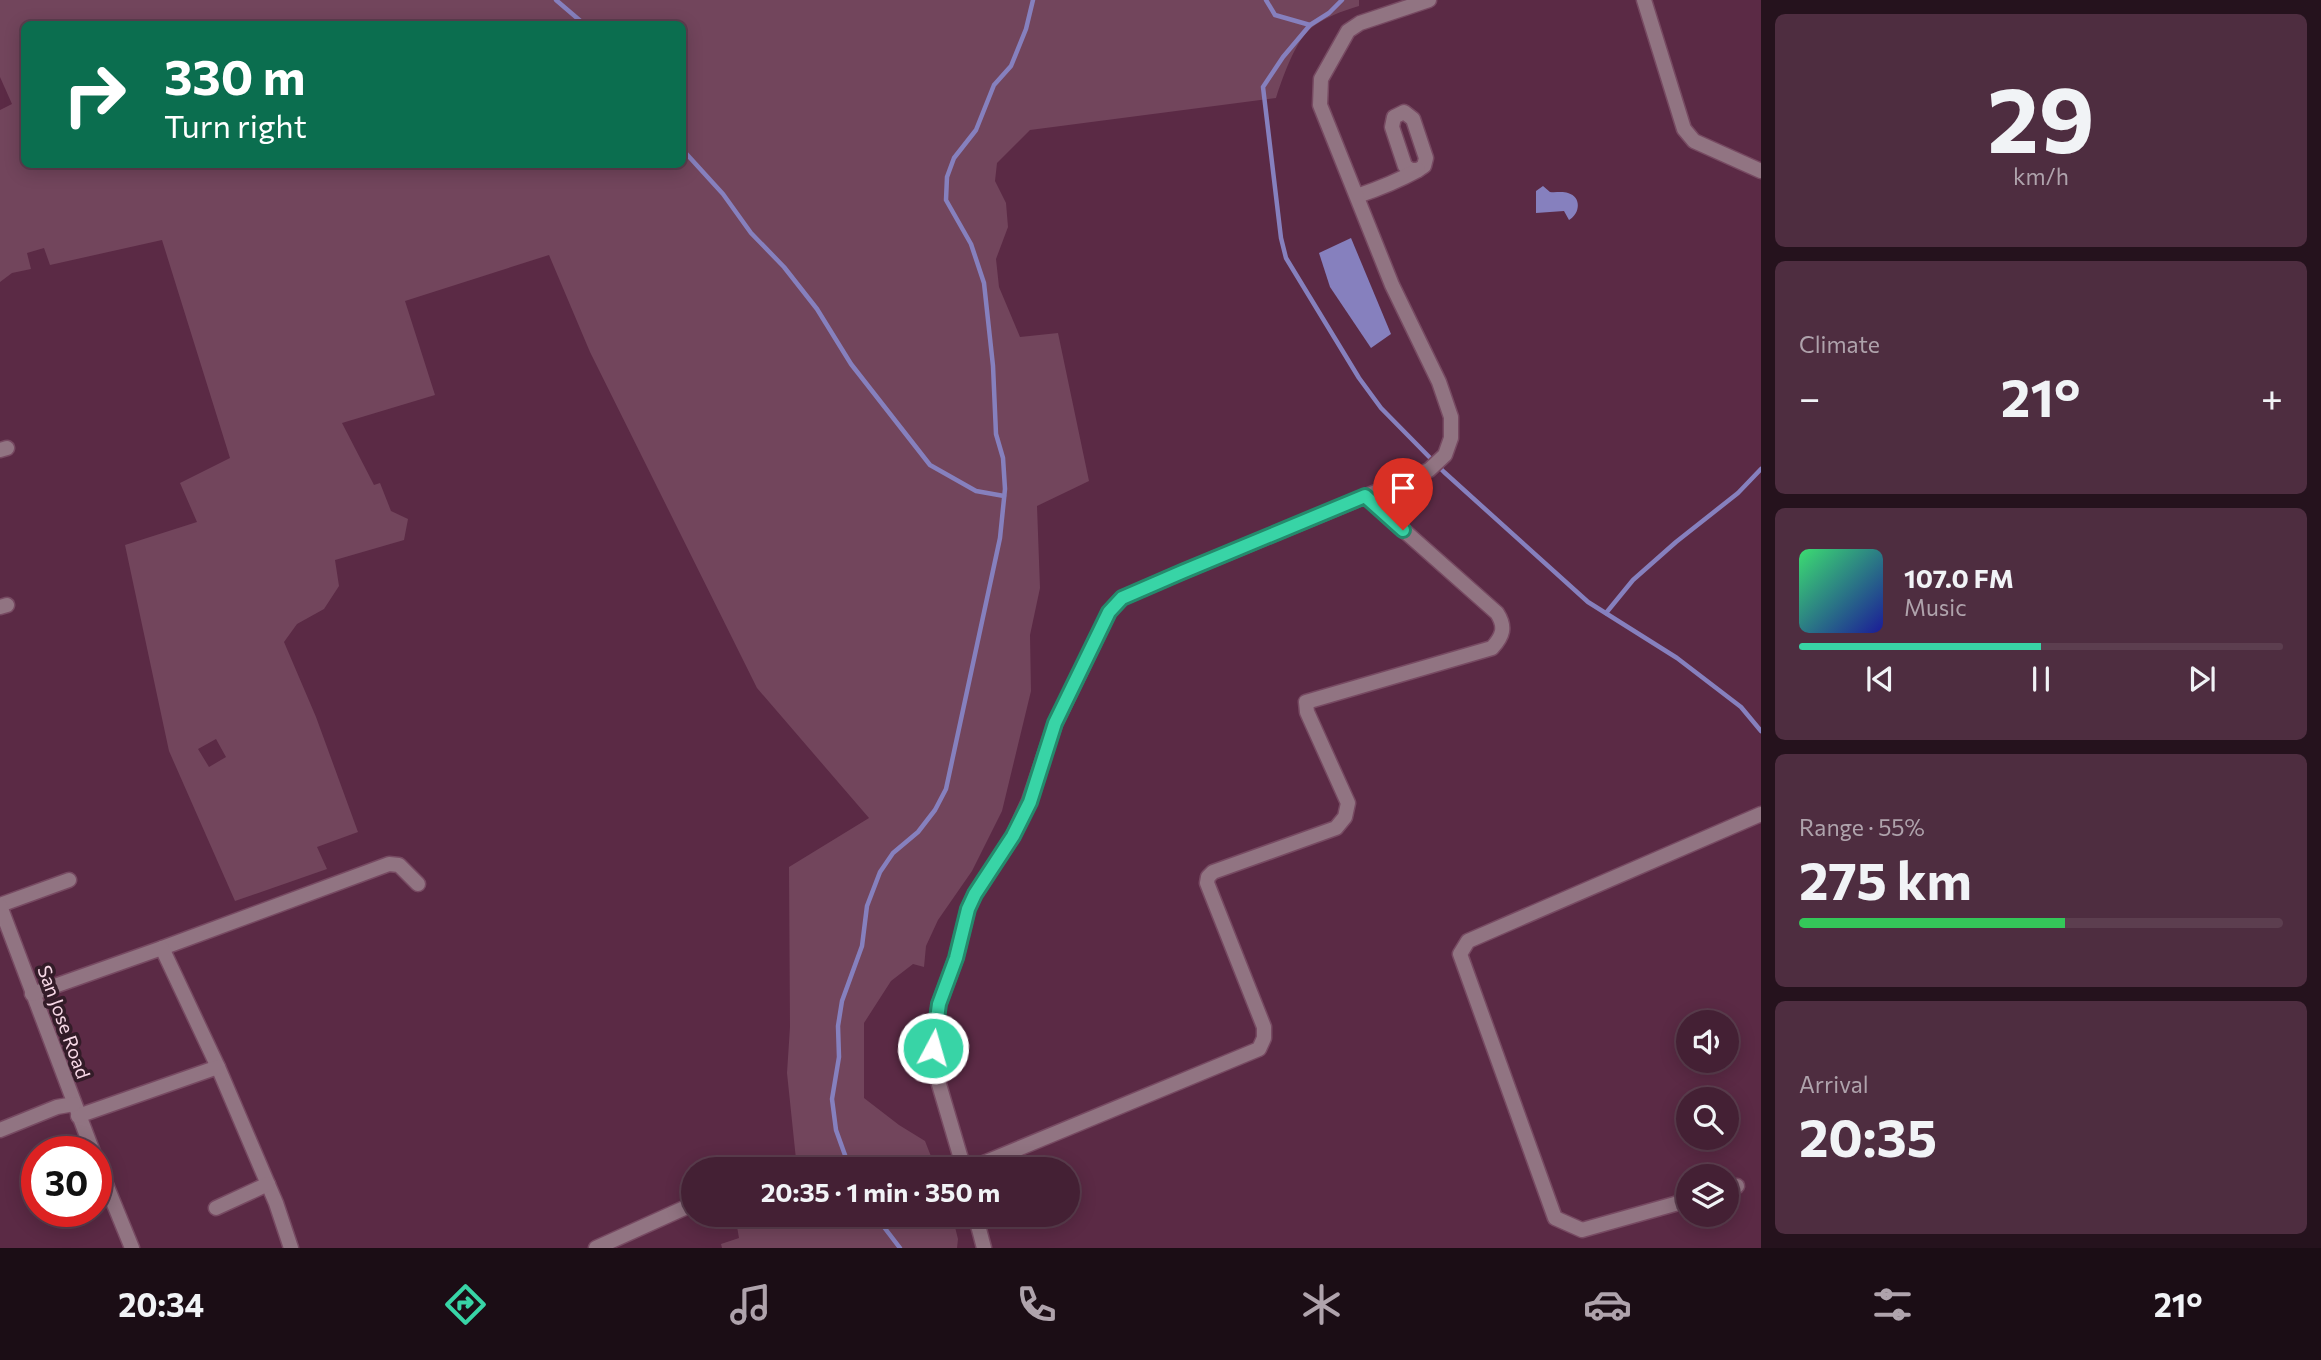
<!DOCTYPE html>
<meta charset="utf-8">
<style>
body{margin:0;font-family:Commissioner,sans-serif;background:#4e2d40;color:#f1f3f6;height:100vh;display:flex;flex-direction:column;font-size:26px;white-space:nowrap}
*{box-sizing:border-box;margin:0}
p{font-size:23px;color:#afa3ac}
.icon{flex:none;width:38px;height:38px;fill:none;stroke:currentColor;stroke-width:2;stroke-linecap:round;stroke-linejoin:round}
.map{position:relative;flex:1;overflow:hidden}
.side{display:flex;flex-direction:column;gap:14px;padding:14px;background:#25121d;width:560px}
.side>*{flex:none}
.top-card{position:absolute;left:21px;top:21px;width:665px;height:147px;border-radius:10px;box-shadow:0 4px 18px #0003,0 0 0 2px #5c3e4f;background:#0b6e4f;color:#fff;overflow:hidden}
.fabs{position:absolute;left:1676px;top:1010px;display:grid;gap:14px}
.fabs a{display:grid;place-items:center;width:63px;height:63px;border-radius:50%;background:#442034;box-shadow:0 4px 18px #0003,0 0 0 2px #5c3e4f;font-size:35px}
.speed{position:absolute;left:21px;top:1136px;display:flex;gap:14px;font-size:35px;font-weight:700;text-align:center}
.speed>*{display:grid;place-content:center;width:91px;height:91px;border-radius:50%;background:#442034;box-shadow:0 4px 18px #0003,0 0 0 2px #5c3e4f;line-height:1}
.speed .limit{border:10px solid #d22;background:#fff;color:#111}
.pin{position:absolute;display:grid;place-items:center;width:60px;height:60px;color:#fff;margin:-72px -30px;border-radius:50% 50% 50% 0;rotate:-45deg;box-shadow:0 0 7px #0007}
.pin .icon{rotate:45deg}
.me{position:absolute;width:77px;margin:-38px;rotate:6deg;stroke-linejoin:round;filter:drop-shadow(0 0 5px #0008)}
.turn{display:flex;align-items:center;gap:24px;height:147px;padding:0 28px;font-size:32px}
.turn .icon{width:91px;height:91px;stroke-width:2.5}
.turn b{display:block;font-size:49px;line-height:60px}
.big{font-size:52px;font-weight:700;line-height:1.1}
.side .tile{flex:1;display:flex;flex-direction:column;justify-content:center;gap:10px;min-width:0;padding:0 24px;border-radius:10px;background:#4e2d40}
.side .dial{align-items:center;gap:0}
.dial b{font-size:91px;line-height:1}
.song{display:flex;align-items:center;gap:21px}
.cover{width:84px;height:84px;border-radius:10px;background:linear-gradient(135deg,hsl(140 70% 55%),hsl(240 70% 35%))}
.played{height:7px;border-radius:4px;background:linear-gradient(90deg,#38d4a6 50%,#5c3e4f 50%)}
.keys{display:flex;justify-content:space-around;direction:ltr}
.heat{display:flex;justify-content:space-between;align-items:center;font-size:38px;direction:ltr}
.charge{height:10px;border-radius:5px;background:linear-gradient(90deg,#34c759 55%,#5c3e4f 0)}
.trip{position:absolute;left:681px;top:1157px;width:399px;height:70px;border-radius:35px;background:#442034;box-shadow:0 4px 18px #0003,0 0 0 2px #5c3e4f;font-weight:700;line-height:70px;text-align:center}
.menu{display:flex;height:112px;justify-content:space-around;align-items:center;background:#1b0d15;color:#afa3ac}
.menu .icon{width:49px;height:49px}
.menu .active{color:#38d4a6}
.menu b{font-size:32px;color:#f1f3f6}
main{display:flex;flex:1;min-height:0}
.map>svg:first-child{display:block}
.green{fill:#72455c;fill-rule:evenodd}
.water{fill:#8680be}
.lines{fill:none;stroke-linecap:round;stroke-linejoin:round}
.stream{stroke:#8680be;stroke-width:4.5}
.minor-casing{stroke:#774a62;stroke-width:17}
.minor{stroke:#917482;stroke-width:14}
.route-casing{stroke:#248a6c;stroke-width:18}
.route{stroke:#38d4a6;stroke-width:12}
.labels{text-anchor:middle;stroke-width:7;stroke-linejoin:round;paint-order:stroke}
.street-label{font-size:19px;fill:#f8d9e7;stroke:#331c28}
</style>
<main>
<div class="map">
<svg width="1761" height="1248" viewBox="0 0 1761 1248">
<rect width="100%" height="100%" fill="#5b2a45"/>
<g class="green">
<path d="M0,0H1359V6C1342,11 1323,18 1310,29C1295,42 1282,79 1276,98L1030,130L997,163L995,181L1006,203L1008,227L996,259L999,287L1020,337L1058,333L1089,481L1037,506L1040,588L1030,635L1031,691L1002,811L972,871L938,920L926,946L924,967L913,964L891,981L864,1023V1098L899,1125L925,1141L936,1169H797L787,1073L790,1027L789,867L869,818L757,688L590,352L549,255L405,301L435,395L342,423L374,485L380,483L391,511L408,519L404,540L335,560L339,586L324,609L297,624L284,642L316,717L358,832L317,847L327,869L235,901L169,751L125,545L197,522L180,483L230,458L162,240L50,265L44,248L27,253L31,269L12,273L0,282V110L12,104L0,77ZM24,24H682V164H24ZM216,739L226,757L209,767L198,749Z"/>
<path d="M745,1215H952L958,1239L957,1248H722L721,1244L739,1238L736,1221Z"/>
</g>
<g class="water">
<path d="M1543,186L1550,192C1555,193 1562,191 1568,193C1582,197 1580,214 1569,220L1564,211L1536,213V191Z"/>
<path d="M1351,238L1391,334L1371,348L1330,287L1319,253Z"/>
</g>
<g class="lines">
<g class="stream">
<path d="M556,0L584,24"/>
<path d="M1266,0L1275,15L1310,25"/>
<path d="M1342,0L1329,13L1310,25L1283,57L1263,87L1281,238L1286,258L1359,378L1381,408L1444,472L1588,602L1677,658L1741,707L1761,731"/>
<path d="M682,149L723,194L751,233L784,267L817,309L851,364L930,465L976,491L1004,496"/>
<path d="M1606,613L1633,580L1676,542L1738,493L1761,469"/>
<path d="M850,1169L836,1130L832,1099L839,1057L838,1026L842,1001L862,946L867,906L880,872L893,853L918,832L935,810L946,789L1000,538L1005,489L1003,458L996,434L993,366L984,283L971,244L946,200L947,177L954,158L976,130L994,85L1011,66L1026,29L1033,0"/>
<path d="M874,1214L900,1248"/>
</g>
<defs>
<g id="minor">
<path d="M1644,0L1684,129L1694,141L1761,171"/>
<path d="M1404,112L1413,119L1426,158L1424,166L1418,170H1411L1405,166L1392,127L1394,117Z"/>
<path d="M1357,196C1378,189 1398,181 1418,170"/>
<path d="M0,450L7,448"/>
<path d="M0,607L7,605"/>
<path d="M0,905L69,880"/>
<path d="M0,906L93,1152"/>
<path d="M162,948L389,864L399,865L418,884"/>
<path d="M32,994L162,948L218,1067L276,1203L291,1248"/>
<path d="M78,1116L218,1067"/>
<path d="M0,1130L57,1107L74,1104"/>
<path d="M96,1160L132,1248"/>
<path d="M964,1169L933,1064L934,1032L939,1004L956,958L968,909L975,894L1013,836L1029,801L1055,724L1109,612L1122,598L1182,572L1429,470L1445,455L1451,438V417L1439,382L1392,285L1320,105L1321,79L1348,31L1360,23L1429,0"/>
<path d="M969,1169L1259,1049L1264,1038V1027L1207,883L1208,877L1213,872L1336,828L1345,817L1348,803L1307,712L1306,702L1492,648C1503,636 1506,627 1497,613L1365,496"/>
<path d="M1727,1189L1737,1186"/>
<path d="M1689,1200L1582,1230L1555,1218L1460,954L1468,941L1761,814"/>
<path d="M216,1208L268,1184"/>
<path d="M975,1214L984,1248"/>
<path d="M596,1248L691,1205"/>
</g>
</defs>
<use href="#minor" class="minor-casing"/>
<use href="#minor" class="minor"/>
</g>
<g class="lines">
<defs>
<path id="route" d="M933,1048L939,1004L956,958L968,909L975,894L1013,836L1030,802L1055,723L1109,612L1122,598L1182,572L1365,496L1403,530"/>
</defs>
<use href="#route" class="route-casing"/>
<use href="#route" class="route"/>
</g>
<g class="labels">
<g class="street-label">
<text transform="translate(64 1022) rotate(70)" y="7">San Jose Road</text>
</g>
</g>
</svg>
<div class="fabs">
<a><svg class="icon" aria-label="sound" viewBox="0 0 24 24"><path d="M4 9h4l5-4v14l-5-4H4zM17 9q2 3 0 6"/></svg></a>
<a><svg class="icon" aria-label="search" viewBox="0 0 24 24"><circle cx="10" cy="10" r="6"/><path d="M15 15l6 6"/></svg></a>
<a><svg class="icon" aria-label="layers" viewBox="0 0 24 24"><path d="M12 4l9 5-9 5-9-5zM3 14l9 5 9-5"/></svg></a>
</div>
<div class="speed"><div class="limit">30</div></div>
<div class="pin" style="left:1403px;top:530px;background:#d93025"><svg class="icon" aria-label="arrive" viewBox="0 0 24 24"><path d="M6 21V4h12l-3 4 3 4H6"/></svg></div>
<svg class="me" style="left:933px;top:1048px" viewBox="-20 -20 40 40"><circle r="17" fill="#38d4a6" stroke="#fff" stroke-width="3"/><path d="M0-11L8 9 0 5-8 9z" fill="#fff"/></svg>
<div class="trip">20:35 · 1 min · 350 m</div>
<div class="top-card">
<div class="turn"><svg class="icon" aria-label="right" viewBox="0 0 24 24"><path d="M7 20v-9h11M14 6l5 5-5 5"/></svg><div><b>330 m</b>Turn right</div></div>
</div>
</div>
<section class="side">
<div class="tile dial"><b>29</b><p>km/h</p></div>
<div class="tile"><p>Climate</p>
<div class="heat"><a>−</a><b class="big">21°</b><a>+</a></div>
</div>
<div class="tile">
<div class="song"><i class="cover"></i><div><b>107.0 FM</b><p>Music</p></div></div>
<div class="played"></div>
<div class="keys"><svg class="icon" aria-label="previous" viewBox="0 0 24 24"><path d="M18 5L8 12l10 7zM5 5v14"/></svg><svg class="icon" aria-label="pause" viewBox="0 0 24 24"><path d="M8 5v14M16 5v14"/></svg><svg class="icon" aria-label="next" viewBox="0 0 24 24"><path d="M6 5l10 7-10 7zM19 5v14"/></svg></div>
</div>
<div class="tile"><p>Range · 55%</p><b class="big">275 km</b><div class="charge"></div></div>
<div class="tile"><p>Arrival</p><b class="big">20:35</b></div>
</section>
</main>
<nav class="menu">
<b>20:34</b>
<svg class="icon active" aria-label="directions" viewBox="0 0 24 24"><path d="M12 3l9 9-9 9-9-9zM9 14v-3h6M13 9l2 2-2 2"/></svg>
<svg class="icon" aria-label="music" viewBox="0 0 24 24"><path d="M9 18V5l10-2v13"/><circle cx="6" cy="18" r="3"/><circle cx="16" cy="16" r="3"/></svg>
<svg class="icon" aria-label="phone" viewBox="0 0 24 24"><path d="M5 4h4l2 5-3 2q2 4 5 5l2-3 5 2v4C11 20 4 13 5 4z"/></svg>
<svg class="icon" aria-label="climate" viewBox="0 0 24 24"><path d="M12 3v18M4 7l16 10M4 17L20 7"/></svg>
<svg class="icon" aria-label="car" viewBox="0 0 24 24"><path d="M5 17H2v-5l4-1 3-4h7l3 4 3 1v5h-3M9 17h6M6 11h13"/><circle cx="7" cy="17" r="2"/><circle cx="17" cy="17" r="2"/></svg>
<svg class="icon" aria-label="filters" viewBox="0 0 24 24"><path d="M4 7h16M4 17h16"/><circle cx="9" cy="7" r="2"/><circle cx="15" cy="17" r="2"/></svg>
<b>21°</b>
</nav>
